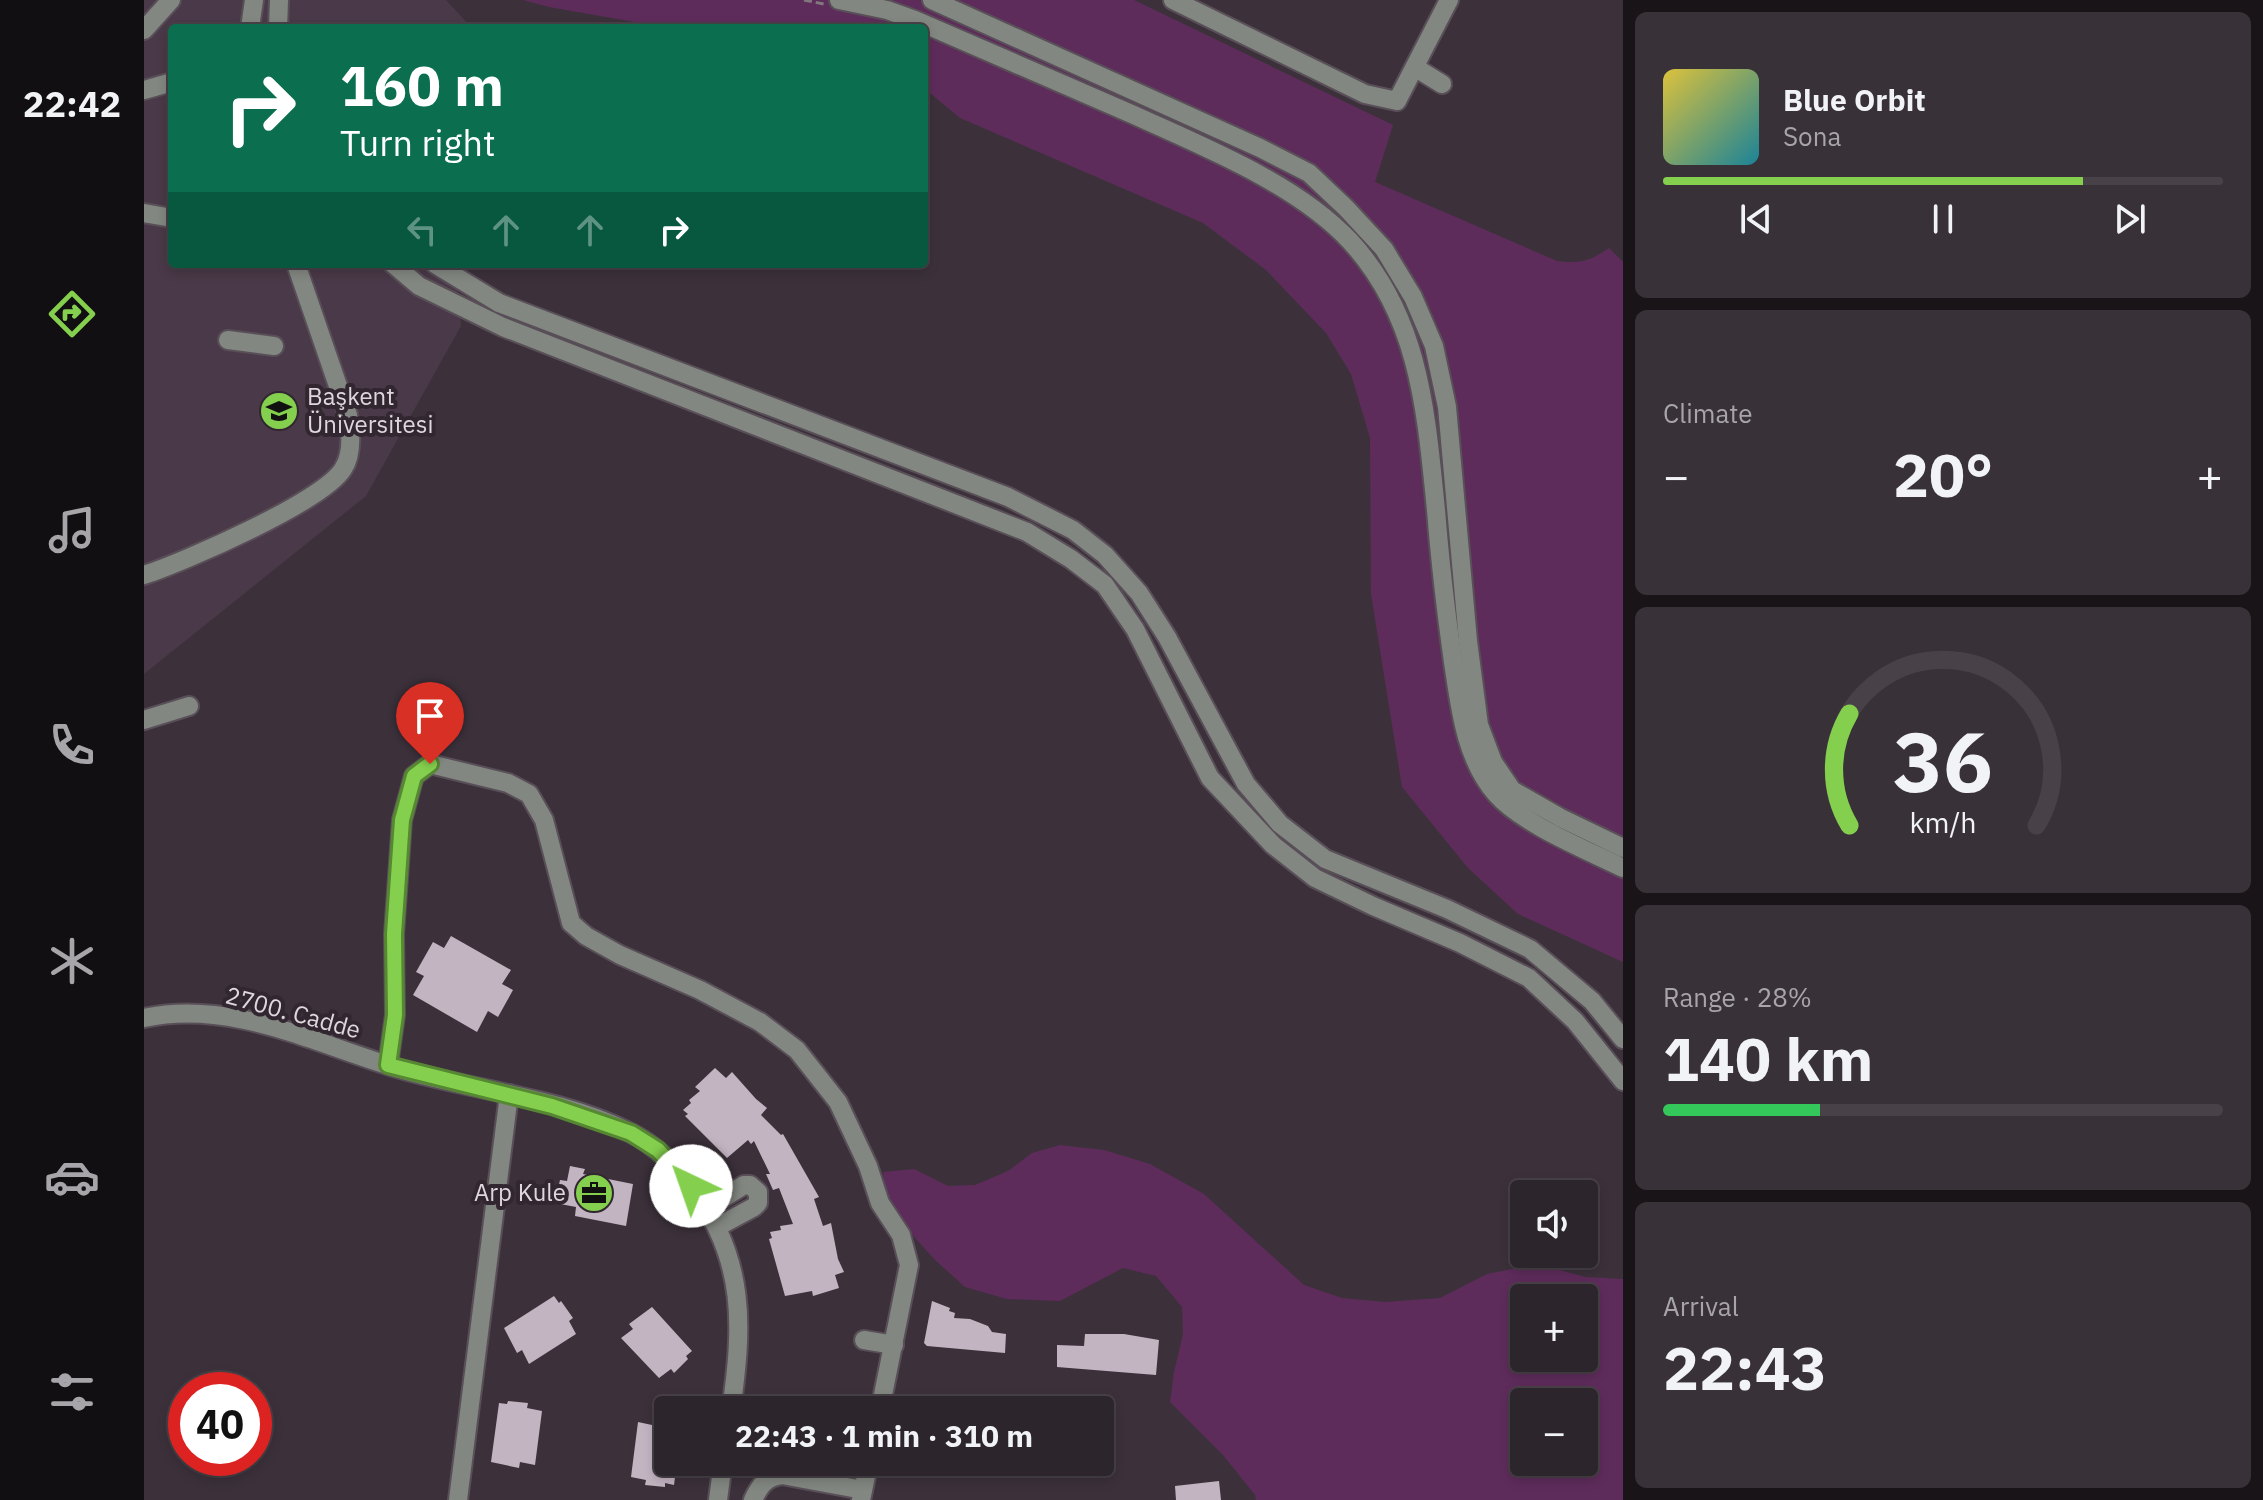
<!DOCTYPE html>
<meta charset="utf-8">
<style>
body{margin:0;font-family:"IBM Plex Sans",sans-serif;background:#393138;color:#f1f3f6;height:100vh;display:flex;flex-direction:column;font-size:30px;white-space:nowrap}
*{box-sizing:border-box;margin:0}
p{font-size:26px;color:#a7a5a9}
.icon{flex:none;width:44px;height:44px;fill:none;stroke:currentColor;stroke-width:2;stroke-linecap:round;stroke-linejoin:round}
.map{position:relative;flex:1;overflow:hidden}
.details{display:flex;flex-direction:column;gap:12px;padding:12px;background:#191418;width:640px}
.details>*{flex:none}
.banner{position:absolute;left:24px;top:24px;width:760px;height:244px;border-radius:8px;box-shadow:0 4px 12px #0003,0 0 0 2px #484248;background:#0b6e4f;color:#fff;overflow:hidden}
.buttons{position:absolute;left:1366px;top:1180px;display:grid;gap:16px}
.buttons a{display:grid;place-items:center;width:88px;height:88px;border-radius:8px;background:#2d252c;box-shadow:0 4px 12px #0003,0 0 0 2px #484248;font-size:40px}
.speed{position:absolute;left:24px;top:1372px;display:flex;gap:16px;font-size:40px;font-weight:700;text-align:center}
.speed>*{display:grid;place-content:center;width:104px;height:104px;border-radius:50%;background:#2d252c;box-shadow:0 4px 12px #0003,0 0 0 2px #484248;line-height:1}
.speed .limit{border:12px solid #d22;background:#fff;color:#111}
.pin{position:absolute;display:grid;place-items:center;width:68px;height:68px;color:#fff;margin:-82px -34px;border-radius:50% 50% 50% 0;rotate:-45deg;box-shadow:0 0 8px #0007}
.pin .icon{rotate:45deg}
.me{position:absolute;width:88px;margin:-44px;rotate:318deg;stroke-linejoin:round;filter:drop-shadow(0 0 6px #0008)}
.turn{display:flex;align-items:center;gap:28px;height:168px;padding:0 40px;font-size:36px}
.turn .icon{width:104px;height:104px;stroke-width:2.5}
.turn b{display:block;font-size:56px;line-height:68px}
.lanes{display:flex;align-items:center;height:76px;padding:0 40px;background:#0003;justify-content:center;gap:40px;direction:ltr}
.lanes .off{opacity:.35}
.big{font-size:60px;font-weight:700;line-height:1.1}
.details .widget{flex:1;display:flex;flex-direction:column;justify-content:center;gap:12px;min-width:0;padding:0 28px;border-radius:12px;background:#393138}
.details .dial{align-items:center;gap:0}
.dial svg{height:208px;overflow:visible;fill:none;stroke:#484248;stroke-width:7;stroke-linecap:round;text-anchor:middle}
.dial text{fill:#f1f3f6;stroke:none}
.song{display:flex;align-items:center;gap:24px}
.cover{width:96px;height:96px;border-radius:12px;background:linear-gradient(135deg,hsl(50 70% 55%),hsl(190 70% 35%))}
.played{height:8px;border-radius:4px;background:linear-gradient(90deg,#84cf4d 75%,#484248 75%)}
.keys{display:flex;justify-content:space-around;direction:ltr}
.heat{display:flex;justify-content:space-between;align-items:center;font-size:44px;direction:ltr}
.charge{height:12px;border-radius:6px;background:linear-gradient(90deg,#34c759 28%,#484248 0)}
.trip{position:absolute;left:510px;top:1396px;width:460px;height:80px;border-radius:8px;background:#2d252c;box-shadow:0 4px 12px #0003,0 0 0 2px #484248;font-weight:700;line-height:80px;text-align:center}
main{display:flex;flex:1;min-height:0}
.menu{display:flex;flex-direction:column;width:144px;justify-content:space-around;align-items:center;background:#120f12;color:#a7a5a9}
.menu .icon{width:56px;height:56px}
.menu .selected{color:#84cf4d}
.menu b{font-size:36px;color:#f1f3f6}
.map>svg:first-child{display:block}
.built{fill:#4a3948}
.green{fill:#5e2c5b;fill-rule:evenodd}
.building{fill:#c3b4c1}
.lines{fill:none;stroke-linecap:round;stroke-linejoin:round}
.minor-casing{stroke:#594f58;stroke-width:22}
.path{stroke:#80777f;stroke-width:3;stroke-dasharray:8 4;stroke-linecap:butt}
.minor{stroke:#838781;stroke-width:18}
.route-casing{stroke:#568732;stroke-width:20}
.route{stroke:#84cf4d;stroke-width:14}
.labels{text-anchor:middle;stroke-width:8;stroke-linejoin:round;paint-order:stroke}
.poi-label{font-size:24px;fill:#ded7dd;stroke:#322731;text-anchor:start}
.street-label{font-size:24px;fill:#ded7dd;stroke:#322731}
</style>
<main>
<nav class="menu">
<b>22:42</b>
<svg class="icon selected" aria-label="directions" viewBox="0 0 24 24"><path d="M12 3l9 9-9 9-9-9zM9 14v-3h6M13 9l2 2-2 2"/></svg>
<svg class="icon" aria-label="music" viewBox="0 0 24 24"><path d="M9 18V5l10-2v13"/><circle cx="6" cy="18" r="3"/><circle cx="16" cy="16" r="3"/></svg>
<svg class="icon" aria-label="phone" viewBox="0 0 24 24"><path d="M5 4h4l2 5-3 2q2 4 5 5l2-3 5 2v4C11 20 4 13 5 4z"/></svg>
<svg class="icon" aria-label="climate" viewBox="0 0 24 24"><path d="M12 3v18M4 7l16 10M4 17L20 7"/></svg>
<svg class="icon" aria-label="car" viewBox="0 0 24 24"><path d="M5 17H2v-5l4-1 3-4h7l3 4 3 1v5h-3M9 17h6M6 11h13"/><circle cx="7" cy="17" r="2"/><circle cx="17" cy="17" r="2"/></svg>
<svg class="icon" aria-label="filters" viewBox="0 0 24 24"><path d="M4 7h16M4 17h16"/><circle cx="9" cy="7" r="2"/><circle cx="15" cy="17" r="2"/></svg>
</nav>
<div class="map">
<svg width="1479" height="1500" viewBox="0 0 1479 1500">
<rect width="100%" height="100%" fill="#3c313b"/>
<path class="built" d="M0,0H302L328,28H28V264H312L317,326L222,496L0,674Z"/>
<g class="green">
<path d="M379,0H990L1249,125L1231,182L1413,261C1436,264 1446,261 1465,248L1479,262V962L1374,914L1324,868L1258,787L1227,594L1226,438L1207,374L1182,333L1122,270L1059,223L816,118L780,88V28H525L405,7Z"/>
<path d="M916,1145L960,1150L1006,1164L1060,1194L1160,1285L1198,1298L1241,1302L1296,1298L1343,1274L1394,1264L1441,1277L1479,1279V1500H1112L1111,1495L1079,1455L1026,1402L1030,1372L1039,1334L1038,1307L1012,1276L979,1268L916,1301L863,1299L821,1287L791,1260L743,1207L739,1172L770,1169L804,1186L831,1185L864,1171L888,1153ZM1380,1298H1440V1358H1380ZM1380,1402H1440V1462H1380Z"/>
</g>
<g class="building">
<path d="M307,936L367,970L358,984L369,990L354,1017L344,1011L333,1032L269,995L280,976L272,972L289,942L300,948Z"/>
<path d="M571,1068L582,1078L588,1072L612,1099L623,1108L617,1115L637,1135L639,1134L675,1197L670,1199L679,1226L687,1223L694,1259L700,1272L691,1275L695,1288L669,1296L668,1291L641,1296L625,1239L628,1238L626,1232L637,1230L636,1226L649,1224L635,1188L629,1190L622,1174H626L610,1141L607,1144L604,1140L583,1158L541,1116L544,1114L539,1110L547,1103L545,1100L556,1091L551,1087Z"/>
<path d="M426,1166L441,1169L439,1174L489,1184L482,1226L431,1216L432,1207L411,1203L416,1180L423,1181Z"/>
<path d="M410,1296L415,1303L417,1301L429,1318L425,1321L432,1334L385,1364L378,1350L373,1353L360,1328Z"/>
<path d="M788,1301L806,1308L805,1311L811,1313L810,1318L826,1319L844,1326L848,1332L862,1334L861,1353L783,1346L780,1343Z"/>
<path d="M508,1307L548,1351L542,1356L544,1359L530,1373L527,1369L515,1378L477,1338L489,1329L485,1324Z"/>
<path d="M941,1334H980L1015,1340L1012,1375L913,1367V1345L940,1346Z"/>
<path d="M364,1401L384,1403L383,1408L398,1411L391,1465L376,1462L375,1468L347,1462L355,1403L363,1404Z"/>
<path d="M510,1419L524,1422V1462H533L530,1485L521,1483V1487L501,1485L502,1480L487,1477L494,1422L508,1425Z"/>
<path d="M1075,1481L1077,1500H1032L1031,1486Z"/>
</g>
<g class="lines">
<defs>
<g id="minor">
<path d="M695,0L743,10L771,20C844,51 917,83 990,115C1060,147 1153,184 1206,241C1276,317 1282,412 1292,510C1296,561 1302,612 1309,662C1316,708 1321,758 1352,794C1378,824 1443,850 1479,868"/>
<path d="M788,0L1116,148L1165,173L1202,208L1240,249L1269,297L1290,346L1303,407L1324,641L1335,725L1349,762L1368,790L1417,818L1479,848"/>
<path d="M1029,0L1221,94L1253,101L1305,0"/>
<path d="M106,28L110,0"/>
<path d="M134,28L135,0"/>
<path d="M0,30L27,0"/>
<path d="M1272,68L1298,84"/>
<path d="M0,90L28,82"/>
<path d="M0,213L28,218"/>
<path d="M249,264L275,286L359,327L883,532L927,559L961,585L991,629L1066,778L1129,845L1171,878L1229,906L1316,943L1385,978L1431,1021L1479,1081"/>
<path d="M291,264L355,303L864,497L929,530L961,555L995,593L1023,637L1102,784L1136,824L1181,859L1303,909L1386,949L1448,1001L1479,1039"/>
<path d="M84,340L130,346"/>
<path d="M0,575C40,562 180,501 199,469C209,454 207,432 204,415L152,264"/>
<path d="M0,720L45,706"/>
<path d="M0,1018C87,999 172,1044 253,1068C330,1091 415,1097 487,1133C513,1146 533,1167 550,1190C602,1261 599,1327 587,1410"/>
<path d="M244,1065L251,1015L250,934L258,820L270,776L286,764L364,783L385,794L400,820L427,923L442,936L476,955L556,990L616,1022L653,1050L694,1102L724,1166L736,1203L757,1235L765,1265L736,1410"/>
<path d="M563,1208L600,1185H606L614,1192V1203L610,1207L573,1227"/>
<path d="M720,1340L750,1345"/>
<path d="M314,1500L365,1094"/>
<path d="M574,1500L579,1462"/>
<path d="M609,1500C616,1485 622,1477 638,1475L719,1490"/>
<path d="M717,1500L725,1462"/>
</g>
</defs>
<use href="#minor" class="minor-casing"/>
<path class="path" d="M660,0L680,4"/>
<use href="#minor" class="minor"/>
</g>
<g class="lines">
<defs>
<path id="route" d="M286,764L270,776L258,820L250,934L251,1015L244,1065L408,1106L487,1133L514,1150L547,1186"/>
</defs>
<use href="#route" class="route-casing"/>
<use href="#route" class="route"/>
</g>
<defs>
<symbol id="university-disc" viewBox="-11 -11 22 22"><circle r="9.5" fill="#84cf4d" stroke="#322731"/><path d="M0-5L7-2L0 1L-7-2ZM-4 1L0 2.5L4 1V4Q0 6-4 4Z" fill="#111"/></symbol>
<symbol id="office-disc" viewBox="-11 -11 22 22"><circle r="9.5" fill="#84cf4d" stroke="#322731"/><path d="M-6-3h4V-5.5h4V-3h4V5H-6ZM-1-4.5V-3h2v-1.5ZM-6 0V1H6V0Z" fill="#111"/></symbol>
</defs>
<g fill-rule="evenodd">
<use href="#university-disc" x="113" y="389" width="44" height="44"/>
<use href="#office-disc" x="428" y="1171" width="44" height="44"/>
</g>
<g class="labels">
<g class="poi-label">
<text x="163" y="405">Başkent<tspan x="163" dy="28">Üniversitesi</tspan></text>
<text x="422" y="1201" text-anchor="end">Arp Kule</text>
</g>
<g class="street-label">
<text transform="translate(149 1013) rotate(15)" y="8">2700. Cadde</text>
</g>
</g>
</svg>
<div class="buttons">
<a><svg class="icon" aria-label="sound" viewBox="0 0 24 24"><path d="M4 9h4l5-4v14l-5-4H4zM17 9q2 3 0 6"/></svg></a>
<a>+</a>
<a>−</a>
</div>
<div class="speed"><div class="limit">40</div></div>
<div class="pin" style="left:286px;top:764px;background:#d93025"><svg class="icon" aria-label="arrive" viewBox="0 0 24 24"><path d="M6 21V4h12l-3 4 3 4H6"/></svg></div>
<svg class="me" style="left:547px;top:1186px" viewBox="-20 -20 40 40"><circle r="19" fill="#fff"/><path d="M0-13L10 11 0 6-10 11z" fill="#84cf4d"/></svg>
<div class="trip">22:43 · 1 min · 310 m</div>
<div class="banner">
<div class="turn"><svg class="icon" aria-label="right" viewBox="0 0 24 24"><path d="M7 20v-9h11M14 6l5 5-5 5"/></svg><div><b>160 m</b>Turn right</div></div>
<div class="lanes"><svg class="icon off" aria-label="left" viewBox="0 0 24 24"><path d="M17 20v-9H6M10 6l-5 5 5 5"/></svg><svg class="icon off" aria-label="ahead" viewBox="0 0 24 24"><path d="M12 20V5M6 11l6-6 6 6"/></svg><svg class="icon off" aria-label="ahead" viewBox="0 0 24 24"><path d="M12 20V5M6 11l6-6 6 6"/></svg><svg class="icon" aria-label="right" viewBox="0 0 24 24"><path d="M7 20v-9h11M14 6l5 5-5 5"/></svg></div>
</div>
</div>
<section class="details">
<div class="widget">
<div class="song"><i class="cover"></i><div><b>Blue Orbit</b><p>Sona</p></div></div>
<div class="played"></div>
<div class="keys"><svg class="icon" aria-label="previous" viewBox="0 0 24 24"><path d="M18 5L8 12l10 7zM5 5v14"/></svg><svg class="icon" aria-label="pause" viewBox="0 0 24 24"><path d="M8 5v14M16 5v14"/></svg><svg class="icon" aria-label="next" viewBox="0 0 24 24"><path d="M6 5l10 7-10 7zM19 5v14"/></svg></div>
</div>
<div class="widget"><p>Climate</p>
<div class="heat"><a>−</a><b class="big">20°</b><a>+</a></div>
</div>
<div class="widget dial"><svg viewBox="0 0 100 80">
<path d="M14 69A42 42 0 1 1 86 69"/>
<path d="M14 69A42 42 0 0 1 14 26" stroke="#84cf4d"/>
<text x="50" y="56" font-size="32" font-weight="700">36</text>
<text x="50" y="72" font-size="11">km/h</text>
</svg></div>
<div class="widget"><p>Range · 28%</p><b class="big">140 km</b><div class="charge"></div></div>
<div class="widget"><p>Arrival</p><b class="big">22:43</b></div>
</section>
</main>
